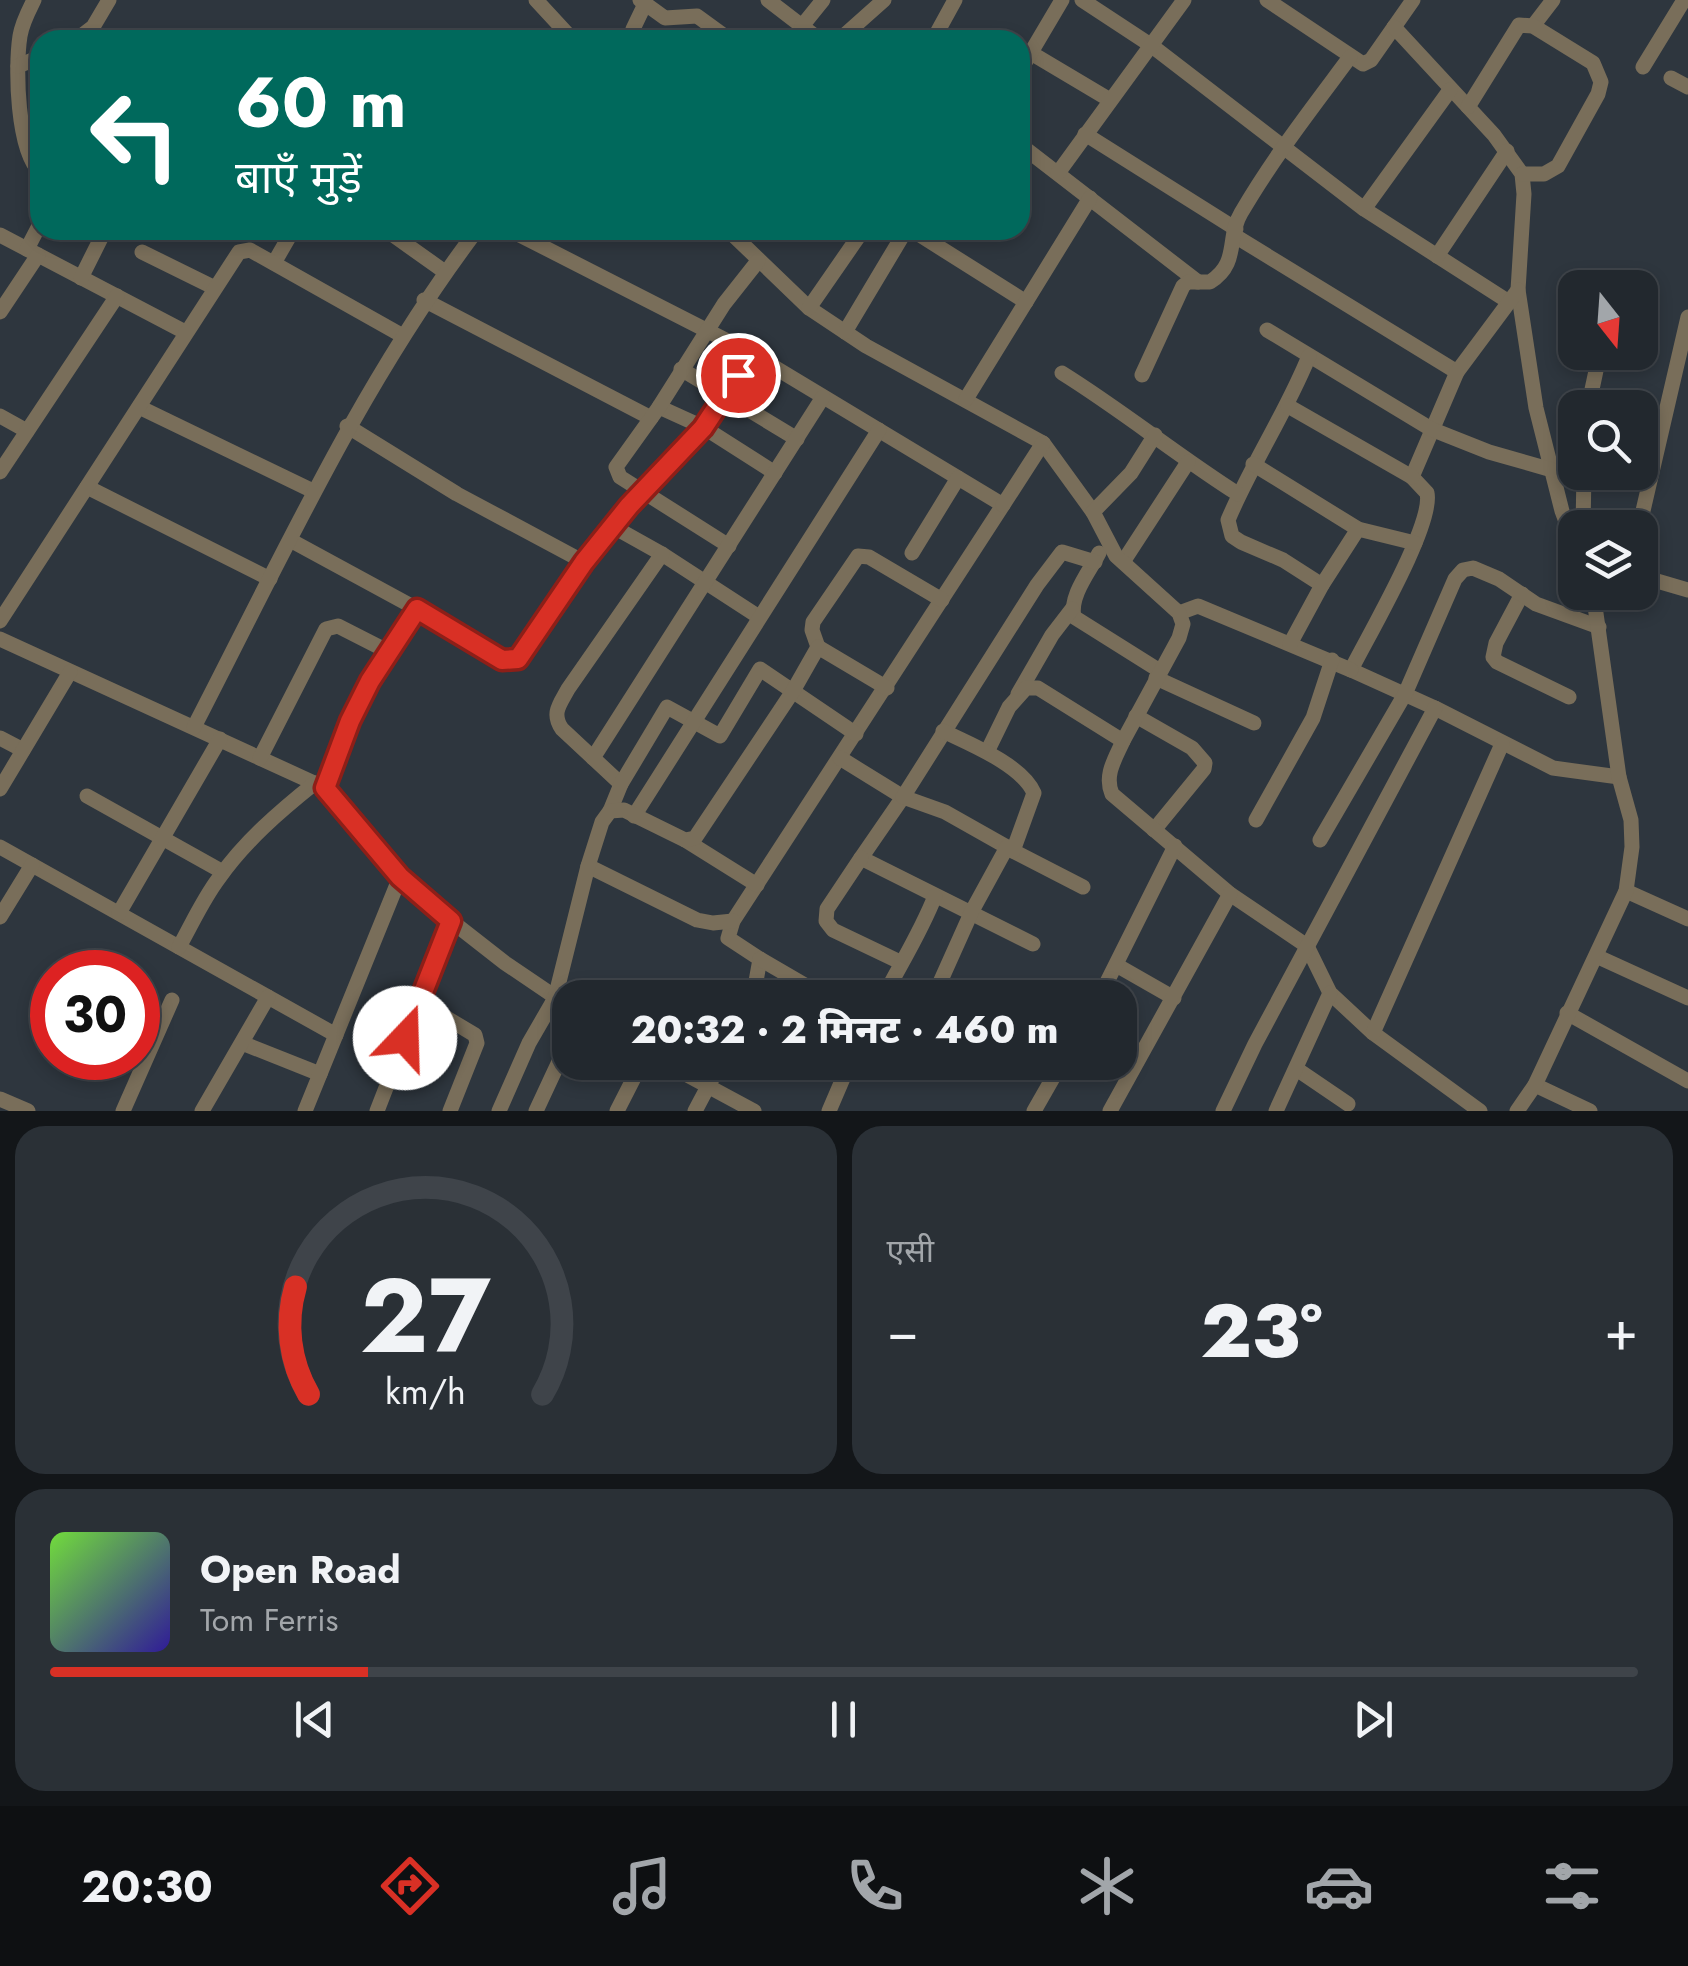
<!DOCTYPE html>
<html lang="hi">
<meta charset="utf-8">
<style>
body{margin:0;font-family:Jost,"Noto Sans Devanagari",sans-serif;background:#2a3036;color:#f1f3f6;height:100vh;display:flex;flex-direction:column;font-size:38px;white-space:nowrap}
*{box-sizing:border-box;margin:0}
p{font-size:32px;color:#a2a6aa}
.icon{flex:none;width:55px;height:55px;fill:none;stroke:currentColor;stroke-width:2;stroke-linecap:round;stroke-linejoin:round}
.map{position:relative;height:1111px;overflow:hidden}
.drawer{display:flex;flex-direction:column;gap:15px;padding:15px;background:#131619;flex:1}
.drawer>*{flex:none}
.hud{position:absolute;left:30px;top:30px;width:1000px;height:210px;border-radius:30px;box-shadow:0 5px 15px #0003,0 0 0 2px #3f444a;background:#00695c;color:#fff;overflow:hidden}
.needle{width:65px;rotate:163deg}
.controls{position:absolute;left:1558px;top:270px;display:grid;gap:20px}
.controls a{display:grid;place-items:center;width:100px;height:100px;border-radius:20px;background:#22282e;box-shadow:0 5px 15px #0003,0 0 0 2px #3f444a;font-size:50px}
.speed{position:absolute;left:30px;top:950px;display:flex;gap:20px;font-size:50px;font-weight:700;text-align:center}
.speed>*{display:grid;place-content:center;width:130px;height:130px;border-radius:50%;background:#22282e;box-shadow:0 5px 15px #0003,0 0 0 2px #3f444a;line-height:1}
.speed .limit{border:15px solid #d22;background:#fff;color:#111}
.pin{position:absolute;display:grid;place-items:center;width:85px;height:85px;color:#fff;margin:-42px;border:5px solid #fff;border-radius:50%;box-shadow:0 2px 10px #0007}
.me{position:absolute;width:110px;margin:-55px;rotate:21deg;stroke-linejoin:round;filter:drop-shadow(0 0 8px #0008)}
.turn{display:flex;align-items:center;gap:35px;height:210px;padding:0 40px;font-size:45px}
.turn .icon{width:130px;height:130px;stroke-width:2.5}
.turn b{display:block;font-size:70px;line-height:85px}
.big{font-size:75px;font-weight:800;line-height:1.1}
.drawer .widget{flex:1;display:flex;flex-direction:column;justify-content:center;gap:15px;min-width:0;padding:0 35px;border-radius:30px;background:#2a3036}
.drawer .dial{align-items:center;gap:0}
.dial svg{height:260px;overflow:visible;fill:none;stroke:#3f444a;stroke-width:7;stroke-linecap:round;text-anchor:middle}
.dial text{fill:#f1f3f6;stroke:none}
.song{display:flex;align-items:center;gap:30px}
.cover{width:120px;height:120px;border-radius:15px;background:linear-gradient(135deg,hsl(100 70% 55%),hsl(250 70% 35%))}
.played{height:10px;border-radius:5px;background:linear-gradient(90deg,#d93025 20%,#3f444a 20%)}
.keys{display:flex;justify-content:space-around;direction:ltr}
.heat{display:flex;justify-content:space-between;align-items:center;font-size:55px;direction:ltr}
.drawer .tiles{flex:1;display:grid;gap:15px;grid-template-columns:1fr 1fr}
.widget:last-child{grid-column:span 2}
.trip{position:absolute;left:552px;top:980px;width:585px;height:100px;border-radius:30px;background:#22282e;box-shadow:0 5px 15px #0003,0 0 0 2px #3f444a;font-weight:800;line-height:100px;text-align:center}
.tab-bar{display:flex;height:160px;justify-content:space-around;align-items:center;background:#0e1012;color:#a2a6aa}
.tab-bar .icon{width:70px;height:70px}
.tab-bar .selected{color:#d93025}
.tab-bar b{font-size:45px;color:#f1f3f6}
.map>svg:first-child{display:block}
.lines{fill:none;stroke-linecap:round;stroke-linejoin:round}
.minor{stroke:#796e5a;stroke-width:15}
.route-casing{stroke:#8d1f18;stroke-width:25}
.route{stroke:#d93025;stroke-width:18}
</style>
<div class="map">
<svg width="1688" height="1111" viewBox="0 0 1688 1111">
<rect width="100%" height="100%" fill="#2e363e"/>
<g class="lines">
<g class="minor">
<path d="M34,0C28,12 22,23 20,36C15,68 17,150 40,172"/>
<path d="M536,0L573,40"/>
<path d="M640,0L665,18L697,16L730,40"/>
<path d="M768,0L820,40"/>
<path d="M1082,0L1152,46L1364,209L1509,302"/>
<path d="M1267,0L1363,64L1371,60L1413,0"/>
<path d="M802,26L823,0"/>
<path d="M1533,26L1553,0"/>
<path d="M1394,27L1494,135L1522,174L1524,194L1518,290L1536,408L1562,511L1575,546"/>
<path d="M76,40L93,27L109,0"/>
<path d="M634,40L633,29L645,4"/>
<path d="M839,40L884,0"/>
<path d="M933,40L955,0"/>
<path d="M1031,53L1110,100"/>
<path d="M18,66L40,57"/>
<path d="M1643,67L1684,0"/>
<path d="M1020,71L1062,0"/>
<path d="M1671,78L1688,87"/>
<path d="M1468,107L1519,25L1533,26L1593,63L1601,82L1598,94L1558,166L1544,174H1522"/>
<path d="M1085,134L1236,229"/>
<path d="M1027,150L1198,282"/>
<path d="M1058,173L1184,0"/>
<path d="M1364,209L1450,90"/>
<path d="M386,230L445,272"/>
<path d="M510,230L751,353L1003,505L733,921L728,938L760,959L753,998"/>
<path d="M728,230L809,308L866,346L1043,443L1093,512"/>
<path d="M912,230L1026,302"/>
<path d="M0,235L185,332"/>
<path d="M1235,236L1457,372"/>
<path d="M27,249L40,224"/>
<path d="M142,252L213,287"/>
<path d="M1437,256L1507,151"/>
<path d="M274,263L293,230"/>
<path d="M81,278L105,230"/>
<path d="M1613,288L1614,281"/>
<path d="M1518,290L1457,372L1412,477L1427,493C1434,524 1368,636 1351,670L1435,708L1553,768L1619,777"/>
<path d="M424,300L651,418"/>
<path d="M809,308L863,230"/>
<path d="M0,312L38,255"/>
<path d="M1267,330L1431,429L1489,452L1552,470"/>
<path d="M845,332L906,230"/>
<path d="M1309,356C1286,413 1252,463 1228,520L1232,536L1241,542L1283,560L1322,585"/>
<path d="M681,369L797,439"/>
<path d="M1062,373C1123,411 1178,456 1238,494"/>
<path d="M1142,375L1183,286L1188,282H1210C1240,263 1226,238 1241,213C1273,158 1312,108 1350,57"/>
<path d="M966,399L1090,198"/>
<path d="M1288,406L1412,477"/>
<path d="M139,407L313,491"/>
<path d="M659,407L703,427L775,473"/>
<path d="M1588,408L1600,352"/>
<path d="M0,416L27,431"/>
<path d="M347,426L457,494L584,562"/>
<path d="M1253,464L1358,529L1415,543"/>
<path d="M0,472L117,296"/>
<path d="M87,487L270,579"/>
<path d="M1003,505L1043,443"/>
<path d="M612,526L662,554L759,617"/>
<path d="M1583,528L1584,472"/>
<path d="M1639,528L1688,317"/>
<path d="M290,540L417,609L502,660L514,662L607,532L703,427L751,353"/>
<path d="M729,546L620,477L616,467L659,407L724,304L758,261"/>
<path d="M912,553L958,478"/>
<path d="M1099,553C1090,571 1069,596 1074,617L1160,671"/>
<path d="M1123,562L1188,462"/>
<path d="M1640,576L1688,590"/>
<path d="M1522,594L1496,643L1493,657L1497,662L1569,697"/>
<path d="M1179,613L1198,606L1351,670"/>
<path d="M0,621L239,252L250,250L403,336"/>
<path d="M0,639L325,788L400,877L427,902L505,963L570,1007"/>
<path d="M1290,644L1322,585L1358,529"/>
<path d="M818,647L812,630L813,622L858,556L869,557L942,600"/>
<path d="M1156,678L1254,723"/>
<path d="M1018,694L1052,635L1072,609"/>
<path d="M1136,716L1192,748L1205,763L1204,769L1154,830"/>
<path d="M194,727C282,557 361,383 477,230"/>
<path d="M0,738L23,750"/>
<path d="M1123,741C1115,759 1104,775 1112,794L1230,894L1307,946L1330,993L1373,1033L1480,1111"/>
<path d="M987,752L1009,707L1026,688H1038L1123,741L1179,638L1183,624L1179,613L1116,556L1093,512L1131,473L1155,435"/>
<path d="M260,758L326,629L338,626L389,652"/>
<path d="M593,758L823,397"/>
<path d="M840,758L903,797L861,858L1033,944"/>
<path d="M621,784L562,729C551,713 560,704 568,689L662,554"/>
<path d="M325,788L350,721L370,681L417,609"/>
<path d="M0,789L70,672"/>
<path d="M87,796L223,872"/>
<path d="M610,811L621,784L667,707L720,736L760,669L856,734"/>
<path d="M634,816L879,430"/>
<path d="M1256,820L1313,718L1332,660"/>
<path d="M685,840L757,885"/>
<path d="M1320,840L1405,694L1455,579L1463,570L1473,568L1499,579L1536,604L1599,627"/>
<path d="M0,847L336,1035"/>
<path d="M1007,847L945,812L903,797L1037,585L1062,552L1095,562"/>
<path d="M1013,851L1083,887"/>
<path d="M861,858L827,909L826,921L833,930L900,962"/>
<path d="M588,866L697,920L713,923L733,921"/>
<path d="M1626,891L1688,919"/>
<path d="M119,913L220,739"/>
<path d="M0,917L32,865"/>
<path d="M179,947C192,924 203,899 219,878C245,841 280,811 315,783"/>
<path d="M1596,956L1688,998"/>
<path d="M760,959L827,998"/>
<path d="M1118,966L1174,998"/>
<path d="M883,998C901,963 921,932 935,896"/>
<path d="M933,998L972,911L1007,847L1013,851L1034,793C1022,765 970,744 943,731"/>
<path d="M1099,998L1175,846"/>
<path d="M420,1002L475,1035L477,1043L450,1111"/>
<path d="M1567,1013L1688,1081"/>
<path d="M1373,1033L1502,744"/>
<path d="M242,1043L320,1074"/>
<path d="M663,1062L754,1111"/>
<path d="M902,1066L904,1062"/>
<path d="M1298,1070L1348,1104"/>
<path d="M1535,1085L1590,1111"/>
<path d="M0,1099L28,1111"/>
<path d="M123,1111L172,1000"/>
<path d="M202,1111L268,997"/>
<path d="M305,1111L400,877"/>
<path d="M377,1111L451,921"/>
<path d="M499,1111L529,1043L555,998L588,866L602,822L610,811L624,810L685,840L695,838L793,691L818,647L887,688"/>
<path d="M536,1111L570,1038"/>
<path d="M617,1111L642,1062"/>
<path d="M695,1111L721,1062"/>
<path d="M829,1111L850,1062"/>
<path d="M1034,1111L1062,1062"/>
<path d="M1110,1111L1230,894"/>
<path d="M1223,1111L1255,1044L1435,708"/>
<path d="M1276,1111L1330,993"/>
<path d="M1517,1111L1535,1085L1626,891L1632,847L1631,820L1619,777L1593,592"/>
</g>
</g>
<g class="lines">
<defs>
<path id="route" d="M405,1038L451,921L400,877L325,788L350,721L370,681L417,609L502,660L518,659L584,562L629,506L703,428L738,375"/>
</defs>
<use href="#route" class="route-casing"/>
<use href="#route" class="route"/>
</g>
</svg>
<div class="controls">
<a><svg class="needle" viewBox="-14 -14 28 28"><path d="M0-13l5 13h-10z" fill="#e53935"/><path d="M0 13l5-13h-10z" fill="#a2a6aa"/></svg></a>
<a><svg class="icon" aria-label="search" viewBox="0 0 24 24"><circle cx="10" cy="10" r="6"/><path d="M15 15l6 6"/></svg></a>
<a><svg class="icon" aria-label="layers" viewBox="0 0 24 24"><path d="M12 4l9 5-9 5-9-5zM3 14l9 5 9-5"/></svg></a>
</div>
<div class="speed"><div class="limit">30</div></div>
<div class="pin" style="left:738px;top:375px;background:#d93025"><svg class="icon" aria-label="arrive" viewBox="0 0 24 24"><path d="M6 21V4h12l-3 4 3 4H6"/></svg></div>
<svg class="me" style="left:405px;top:1038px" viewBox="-20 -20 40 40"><circle r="19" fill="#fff"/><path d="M0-13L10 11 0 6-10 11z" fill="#d93025"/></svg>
<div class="trip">20:32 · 2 मिनट · 460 m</div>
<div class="hud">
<div class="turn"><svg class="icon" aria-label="left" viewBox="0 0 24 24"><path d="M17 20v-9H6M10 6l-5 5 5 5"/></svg><div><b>60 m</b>बाएँ मुड़ें</div></div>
</div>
</div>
<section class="drawer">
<div class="tiles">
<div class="widget dial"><svg viewBox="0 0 100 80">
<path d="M14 69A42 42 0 1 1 86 69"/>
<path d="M14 69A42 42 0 0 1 10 36" stroke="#d93025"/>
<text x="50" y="56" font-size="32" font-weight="700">27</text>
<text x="50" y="72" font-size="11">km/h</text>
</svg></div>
<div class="widget"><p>एसी</p>
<div class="heat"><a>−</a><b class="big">23°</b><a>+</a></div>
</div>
<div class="widget">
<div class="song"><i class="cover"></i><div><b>Open Road</b><p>Tom Ferris</p></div></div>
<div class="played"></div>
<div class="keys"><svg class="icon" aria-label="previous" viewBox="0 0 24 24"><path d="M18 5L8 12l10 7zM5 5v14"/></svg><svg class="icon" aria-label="pause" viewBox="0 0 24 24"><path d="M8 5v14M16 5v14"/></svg><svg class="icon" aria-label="next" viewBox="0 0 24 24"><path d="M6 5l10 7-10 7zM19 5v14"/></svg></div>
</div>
</div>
</section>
<nav class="tab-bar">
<b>20:30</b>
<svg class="icon selected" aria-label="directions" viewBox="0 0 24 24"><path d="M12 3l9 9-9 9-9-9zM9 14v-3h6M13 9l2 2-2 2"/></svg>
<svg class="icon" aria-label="music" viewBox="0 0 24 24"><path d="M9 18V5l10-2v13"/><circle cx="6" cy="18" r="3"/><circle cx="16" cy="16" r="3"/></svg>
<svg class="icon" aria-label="phone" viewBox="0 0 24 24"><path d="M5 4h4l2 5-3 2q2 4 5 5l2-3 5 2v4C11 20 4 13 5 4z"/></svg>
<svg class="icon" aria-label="climate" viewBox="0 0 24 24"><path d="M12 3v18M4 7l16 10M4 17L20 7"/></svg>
<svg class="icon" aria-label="car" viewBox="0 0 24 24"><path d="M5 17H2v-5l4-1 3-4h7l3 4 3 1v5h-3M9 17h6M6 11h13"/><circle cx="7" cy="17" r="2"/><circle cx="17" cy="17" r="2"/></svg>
<svg class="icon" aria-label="filters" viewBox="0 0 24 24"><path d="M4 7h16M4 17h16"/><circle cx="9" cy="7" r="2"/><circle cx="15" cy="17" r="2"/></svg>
</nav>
